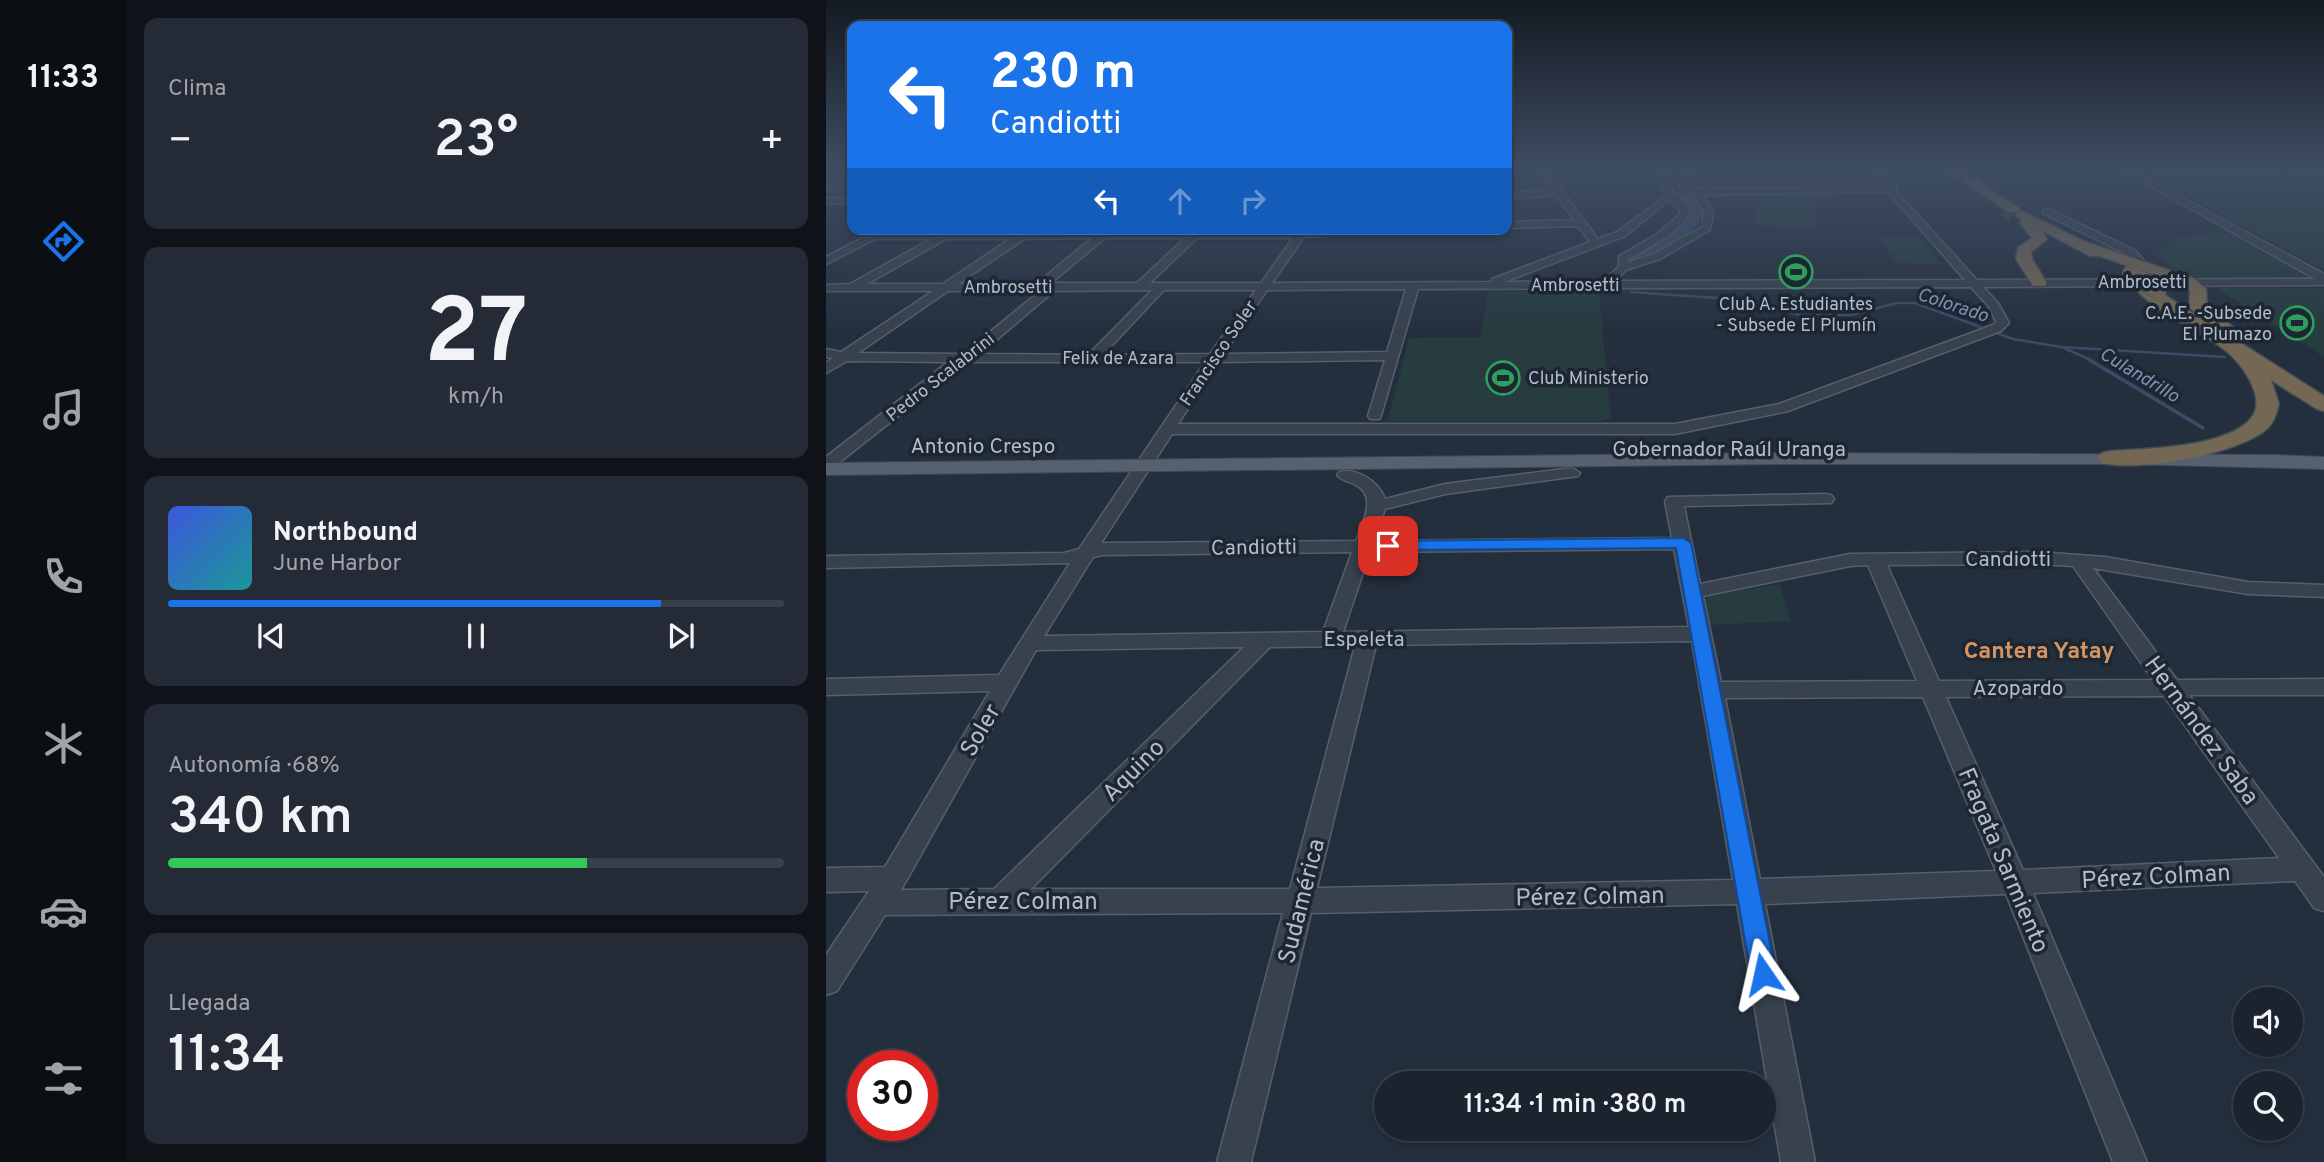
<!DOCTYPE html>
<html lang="es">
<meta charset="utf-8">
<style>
body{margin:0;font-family:Overpass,sans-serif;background:#242b36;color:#f1f3f6;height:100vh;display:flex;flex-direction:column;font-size:26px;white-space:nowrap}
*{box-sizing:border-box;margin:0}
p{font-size:23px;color:#a0a4aa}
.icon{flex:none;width:38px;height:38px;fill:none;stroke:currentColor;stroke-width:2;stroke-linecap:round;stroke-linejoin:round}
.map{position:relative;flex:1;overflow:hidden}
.drawer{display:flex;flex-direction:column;gap:18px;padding:18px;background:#0f1319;width:700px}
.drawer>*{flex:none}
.hud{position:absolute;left:21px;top:21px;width:665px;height:214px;border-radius:14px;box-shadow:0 4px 10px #0003,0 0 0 2px #39404a;background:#1a73e8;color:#fff;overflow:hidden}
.buttons{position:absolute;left:1407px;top:987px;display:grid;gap:14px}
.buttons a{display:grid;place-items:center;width:70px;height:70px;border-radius:50%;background:#1b232e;box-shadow:0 4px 10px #0003,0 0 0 2px #39404a;font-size:35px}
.speed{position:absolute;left:21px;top:1050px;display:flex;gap:14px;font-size:35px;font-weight:700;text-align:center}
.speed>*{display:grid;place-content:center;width:91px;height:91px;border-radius:50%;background:#1b232e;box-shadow:0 4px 10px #0003,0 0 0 2px #39404a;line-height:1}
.speed .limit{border:10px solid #d22;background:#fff;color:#111}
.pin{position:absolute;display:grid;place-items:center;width:60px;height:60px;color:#fff;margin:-30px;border-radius:14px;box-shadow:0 4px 10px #0006}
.me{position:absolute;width:77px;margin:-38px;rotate:349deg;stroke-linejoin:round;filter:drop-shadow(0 0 5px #0008)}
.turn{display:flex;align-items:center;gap:24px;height:147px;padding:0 28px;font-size:32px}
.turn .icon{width:91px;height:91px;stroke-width:2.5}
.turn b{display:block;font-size:49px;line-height:60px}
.lanes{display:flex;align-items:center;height:66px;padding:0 28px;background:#0003;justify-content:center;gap:35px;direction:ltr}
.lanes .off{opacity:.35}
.big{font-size:52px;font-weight:600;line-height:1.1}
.drawer .tile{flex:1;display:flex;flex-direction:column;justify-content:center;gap:10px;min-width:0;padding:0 24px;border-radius:14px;background:#242b36}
.drawer .dial{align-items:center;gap:0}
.dial b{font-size:91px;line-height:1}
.song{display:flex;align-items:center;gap:21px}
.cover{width:84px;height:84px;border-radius:10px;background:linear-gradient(135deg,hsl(230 70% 55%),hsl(180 70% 35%))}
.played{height:7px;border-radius:4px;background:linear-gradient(90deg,#1a73e8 80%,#39404a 80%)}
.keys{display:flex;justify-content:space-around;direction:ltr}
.heat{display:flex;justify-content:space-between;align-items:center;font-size:38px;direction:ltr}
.charge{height:10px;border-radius:5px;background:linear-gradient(90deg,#34c759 68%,#39404a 0)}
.trip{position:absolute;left:548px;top:1071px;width:402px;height:70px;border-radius:35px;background:#1b232e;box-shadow:0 4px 10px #0003,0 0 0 2px #39404a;font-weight:600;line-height:70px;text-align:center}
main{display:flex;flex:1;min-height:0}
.menu{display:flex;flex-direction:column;width:126px;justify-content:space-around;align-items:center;background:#0b0e12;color:#a0a4aa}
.menu .icon{width:49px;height:49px}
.menu .selected{color:#1a73e8}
.menu b{font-size:32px;color:#f1f3f6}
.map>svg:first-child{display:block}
.green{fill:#263c3f}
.water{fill:#394c67}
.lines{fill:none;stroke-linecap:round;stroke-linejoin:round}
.stream-far2{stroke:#394c67;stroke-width:2}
.stream-far1{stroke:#394c67;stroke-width:2.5}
.stream{stroke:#394c67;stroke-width:3.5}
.highway-tunnel{stroke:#3a4453;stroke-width:13;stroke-dasharray:13 7;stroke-linecap:butt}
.minor-casing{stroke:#565f6c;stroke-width:3}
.major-casing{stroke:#414a57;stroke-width:2}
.highway-casing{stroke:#434c59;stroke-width:3}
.minor{fill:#38414e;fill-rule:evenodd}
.major{fill:#56606e;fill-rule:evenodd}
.highway{fill:#746855;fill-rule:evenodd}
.highway-bridge-casing{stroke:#434c59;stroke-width:19;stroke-linecap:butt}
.highway-bridge{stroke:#746855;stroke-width:18}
.route{fill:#1a73e8;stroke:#114b97;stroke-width:2}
.labels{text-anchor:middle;stroke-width:7;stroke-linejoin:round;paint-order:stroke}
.far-street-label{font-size:18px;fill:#b4bcc9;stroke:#1d2633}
.far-poi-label{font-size:18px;fill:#b4bcc9;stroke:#1d2633}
.far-water-label{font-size:19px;font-style:italic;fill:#7c92b1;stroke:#1d2633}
.street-label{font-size:21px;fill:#b4bcc9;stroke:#1d2633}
.neighbourhood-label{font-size:23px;font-weight:bold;fill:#d59563;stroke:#1d2633}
.near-street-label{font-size:24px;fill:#b4bcc9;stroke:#1d2633}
</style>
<main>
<nav class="menu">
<b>11:33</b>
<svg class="icon selected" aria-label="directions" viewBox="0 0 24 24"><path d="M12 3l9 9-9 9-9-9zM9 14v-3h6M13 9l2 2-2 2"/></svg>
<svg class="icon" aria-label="music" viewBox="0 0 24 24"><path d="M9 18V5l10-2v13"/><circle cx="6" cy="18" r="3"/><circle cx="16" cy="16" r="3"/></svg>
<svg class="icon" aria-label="phone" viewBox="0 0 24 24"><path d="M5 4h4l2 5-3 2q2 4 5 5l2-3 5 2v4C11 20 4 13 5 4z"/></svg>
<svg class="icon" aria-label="climate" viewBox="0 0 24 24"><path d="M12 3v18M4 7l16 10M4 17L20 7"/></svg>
<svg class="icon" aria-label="car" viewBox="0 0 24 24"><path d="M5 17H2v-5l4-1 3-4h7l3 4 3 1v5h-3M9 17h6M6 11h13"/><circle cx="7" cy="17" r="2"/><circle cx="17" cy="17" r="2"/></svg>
<svg class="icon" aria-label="filters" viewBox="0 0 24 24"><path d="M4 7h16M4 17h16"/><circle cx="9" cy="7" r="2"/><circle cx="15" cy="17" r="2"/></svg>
</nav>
<section class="drawer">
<div class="tile"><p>Clima</p>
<div class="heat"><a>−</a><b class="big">23°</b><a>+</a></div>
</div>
<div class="tile dial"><b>27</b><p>km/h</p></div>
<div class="tile">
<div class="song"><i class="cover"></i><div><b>Northbound</b><p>June Harbor</p></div></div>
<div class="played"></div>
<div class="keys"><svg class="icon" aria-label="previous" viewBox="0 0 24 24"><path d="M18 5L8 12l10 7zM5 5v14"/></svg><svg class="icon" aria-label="pause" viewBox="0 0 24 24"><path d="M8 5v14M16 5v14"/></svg><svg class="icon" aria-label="next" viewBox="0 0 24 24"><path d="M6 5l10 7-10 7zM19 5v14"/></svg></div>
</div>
<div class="tile"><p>Autonomía · 68%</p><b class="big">340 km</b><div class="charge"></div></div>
<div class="tile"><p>Llegada</p><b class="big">11:34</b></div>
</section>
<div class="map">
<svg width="1498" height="1162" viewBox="0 0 1498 1162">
<rect width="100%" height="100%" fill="#242f3e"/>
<g class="green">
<path d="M1313,170H1498V270Z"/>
<path d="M933,195L989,198V229L928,225Z"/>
<path d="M1402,233L1483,278H1375L1351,272L1331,254L1350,236Z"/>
<path d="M1051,236H1092L1115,264L1071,263Z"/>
<path d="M1390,288H1498V357Z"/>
<path d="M763,289L773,292L785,418L776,421H562L583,338L654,337L663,290Z"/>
<path d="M954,584L964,621L884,625L880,602L883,596Z"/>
</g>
<path class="water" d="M866,195L877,206L879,213C874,229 830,261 812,261C808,261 805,259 801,258C821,247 860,233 863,207L853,197Z"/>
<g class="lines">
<path class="stream-far2" d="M857,170L848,180L859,194"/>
<g class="stream-far1">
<path d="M805,292L918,300L973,315H1025L1071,303H1089L1187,339L1235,347L1399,357"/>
<path d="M1238,348L1265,360"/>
</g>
<path class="stream" d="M1262,359L1377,428"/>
<path class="highway-tunnel" d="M1177,210L1186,215"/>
<defs>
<g id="minor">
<path d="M717,170H725L724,175L772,239L791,232L841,195L834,182L837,170H845L842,182L849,194L863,191L856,181L863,170H871L864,181L871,189L1057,187L1043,170H1051L1070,187V191L1151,280L1489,279L1296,170H1305L1498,274V285L1157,287L1172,303L1183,323L1175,331L962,411L849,434H346L275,543L530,541C536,523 552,497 530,485C523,481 516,481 511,475L513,472C531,467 553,482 559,499L619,484L746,468L754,473L752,476L619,494L559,509L548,541L846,538L839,501L842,497L999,494L1005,495L1008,499L1005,503L858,506L874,584L1024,554L1212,552L1279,557L1422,582L1498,585V597L1422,594L1267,568L1351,680L1498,679V695H1363L1498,877V911L1488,908L1469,881L1207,893L1321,1162H1287L1180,894L939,904L989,1162H955L911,904L485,913L425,1162H391L457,913L59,915L11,991L0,995V955L43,891L0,892V868L59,867L164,691L0,695V679L173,675L244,563L0,568V556L238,553L253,549L379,362H141L6,468L0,470V457L122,362L21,361L0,373V363L7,358L0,357V349L15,352L107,291H0V285L24,284L105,239H49L0,264V257L53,229H61V233L570,229L565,232L478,237L446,283L665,282L666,279L764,242L752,226L681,228V222L748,220L730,195L681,199V193L726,190L716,175ZM1062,192L1139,280L789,281L800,270L834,259L884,230L887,212L876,195ZM867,195L878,212L876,227L826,255L802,262V259C820,249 861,230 864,209L853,198ZM843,200L854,210L853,215L830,235L793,256V266L778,281L678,282L799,236ZM266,238L210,284H132L198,239ZM279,238H359L311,283H225ZM371,238H467L435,283H324ZM120,239H184L117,284H41ZM1145,287L1163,307L1170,322L1167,325L953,404L849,424H352L392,362L559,360L542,416L544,419H554L592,289ZM580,289L561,352L398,354L441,290ZM326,290L262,355L154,354L228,291ZM338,290H430L384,354L277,355ZM122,291H214L137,354L32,353ZM848,549L863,627L517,632L544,552ZM526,552L497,632L218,636L267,557L276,555ZM1212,564L1247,566L1327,680L1113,681L1061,565ZM1042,565L1091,681L895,682L877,596L1024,566ZM866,641L907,880L491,888L550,645ZM529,646L464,889H205L444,647ZM418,647L168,889L75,890L210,650ZM1338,696L1453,858L1197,870L1120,697ZM1097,697L1170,871L934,879L899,698Z"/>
<path d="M26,182V188L0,191V185Z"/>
<path d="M26,197V203L0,204V198Z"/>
<path d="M1217,209H1223L1310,251L1322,266L1313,268L1302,255L1217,213Z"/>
</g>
<path id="major" d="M956,453L1447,455L1498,457V469L1295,464H956L0,475V463Z"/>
<g id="highway">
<path d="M1121,170H1135L1194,209L1192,212H1182Z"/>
<path d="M1196,211L1257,241L1369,279L1380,289L1381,305L1408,328L1399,333L1498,396V411L1491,409L1445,380L1453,404C1451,412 1448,422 1442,428C1414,454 1312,472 1276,463L1272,458L1276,453L1284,451C1317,449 1446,448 1429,393C1423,374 1410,358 1395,347C1373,332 1325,308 1311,290L1313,286H1325L1376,319L1363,307L1364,291L1357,285L1274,256H1264L1215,230L1221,239L1205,252L1206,259L1221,283L1219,286H1207L1190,259L1192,247L1206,238L1194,223L1196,220L1189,215Z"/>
</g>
</defs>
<use href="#minor" class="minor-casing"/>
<use href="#major" class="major-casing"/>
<use href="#highway" class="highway-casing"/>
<use href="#minor" class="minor"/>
<use href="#major" class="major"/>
<use href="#highway" class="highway"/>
<defs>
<path id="highway-bridge" d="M1305,274L1332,290"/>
</defs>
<use href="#highway-bridge" class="highway-bridge-casing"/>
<use href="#highway-bridge" class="highway-bridge"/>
</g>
<linearGradient id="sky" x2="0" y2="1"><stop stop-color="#141a22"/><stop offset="0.51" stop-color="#3f4d63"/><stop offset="1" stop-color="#3f4d63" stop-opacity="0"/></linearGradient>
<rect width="1498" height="332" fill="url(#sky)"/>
<path class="route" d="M857,538L865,543L950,974L946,982L937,985L929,982L925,974L850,548L562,550L555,546L562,541Z"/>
<defs>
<symbol id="stadium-ring" viewBox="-11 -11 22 22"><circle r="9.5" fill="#1d2633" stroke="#2e9e5b" stroke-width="1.5"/><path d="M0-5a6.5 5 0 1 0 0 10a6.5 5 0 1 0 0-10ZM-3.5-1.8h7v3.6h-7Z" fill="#2e9e5b"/></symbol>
</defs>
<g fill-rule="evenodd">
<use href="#stadium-ring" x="951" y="253" width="38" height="38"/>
<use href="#stadium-ring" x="1452" y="304" width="38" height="38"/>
<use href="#stadium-ring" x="658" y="359" width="38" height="38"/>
</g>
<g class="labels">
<g class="far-street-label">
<text x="1316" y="288">Ambrosetti</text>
<text x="749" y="291">Ambrosetti</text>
<text x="182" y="293">Ambrosetti</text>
<text transform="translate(392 353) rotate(-56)" y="6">Francisco Soler</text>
<text x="292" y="364">Felix de Azara</text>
<text transform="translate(114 377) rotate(-38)" y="6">Pedro Scalabrini</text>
</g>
<g class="far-poi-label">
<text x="970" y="310">Club A. Estudiantes<tspan x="970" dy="21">- Subsede El Plumín</tspan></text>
<text x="1446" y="319" text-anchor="end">C.A.E. -Subsede<tspan x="1446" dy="21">El Plumazo</tspan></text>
<text x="702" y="384" text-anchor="start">Club Ministerio</text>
</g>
<g class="far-water-label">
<text transform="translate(1127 304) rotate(18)" y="7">Colorado</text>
<text transform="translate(1314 374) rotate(31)" y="7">Culandrillo</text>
</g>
<g class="street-label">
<text x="157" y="453">Antonio Crespo</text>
<text x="903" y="456">Gobernador Raúl Uranga</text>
<text transform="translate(428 547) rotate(-1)" y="7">Candiotti</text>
<text x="1182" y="566">Candiotti</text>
<text x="538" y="646">Espeleta</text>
<text x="1192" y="695">Azopardo</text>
</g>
<g class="neighbourhood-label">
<text x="1213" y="658">Cantera Yatay</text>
</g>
<g class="near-street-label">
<text transform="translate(154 730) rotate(-60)" y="8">Soler</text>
<text transform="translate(1376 730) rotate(54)" y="8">Hernández Saba</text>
<text transform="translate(307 770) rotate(-45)" y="8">Aquino</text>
<text transform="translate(1178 860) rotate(67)" y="8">Fragata Sarmiento</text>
<text transform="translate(1330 876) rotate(-3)" y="8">Pérez Colman</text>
<text transform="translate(764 896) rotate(-1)" y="8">Pérez Colman</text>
<text x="197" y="909">Pérez Colman</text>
<text transform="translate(475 901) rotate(-76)" y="8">Sudamérica</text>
</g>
</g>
</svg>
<div class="buttons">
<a><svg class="icon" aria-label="sound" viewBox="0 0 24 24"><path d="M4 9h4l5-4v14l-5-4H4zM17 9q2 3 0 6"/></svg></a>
<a><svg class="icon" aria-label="search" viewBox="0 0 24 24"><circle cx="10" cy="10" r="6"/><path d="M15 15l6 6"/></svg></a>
</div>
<div class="speed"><div class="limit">30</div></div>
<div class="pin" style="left:562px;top:546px;background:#d93025"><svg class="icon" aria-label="arrive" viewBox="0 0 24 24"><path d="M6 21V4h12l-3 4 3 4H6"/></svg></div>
<svg class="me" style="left:937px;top:974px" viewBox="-20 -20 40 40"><path d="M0-17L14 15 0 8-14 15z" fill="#1a73e8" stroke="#fff" stroke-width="4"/></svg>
<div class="trip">11:34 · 1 min · 380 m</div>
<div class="hud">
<div class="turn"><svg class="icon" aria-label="left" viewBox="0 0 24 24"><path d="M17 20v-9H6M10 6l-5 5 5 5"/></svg><div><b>230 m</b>Candiotti</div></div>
<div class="lanes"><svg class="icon" aria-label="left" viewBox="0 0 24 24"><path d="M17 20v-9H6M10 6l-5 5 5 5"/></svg><svg class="icon off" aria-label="ahead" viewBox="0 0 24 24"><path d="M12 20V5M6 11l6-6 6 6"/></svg><svg class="icon off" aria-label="right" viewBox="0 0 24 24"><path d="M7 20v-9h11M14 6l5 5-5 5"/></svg></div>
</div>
</div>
</main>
